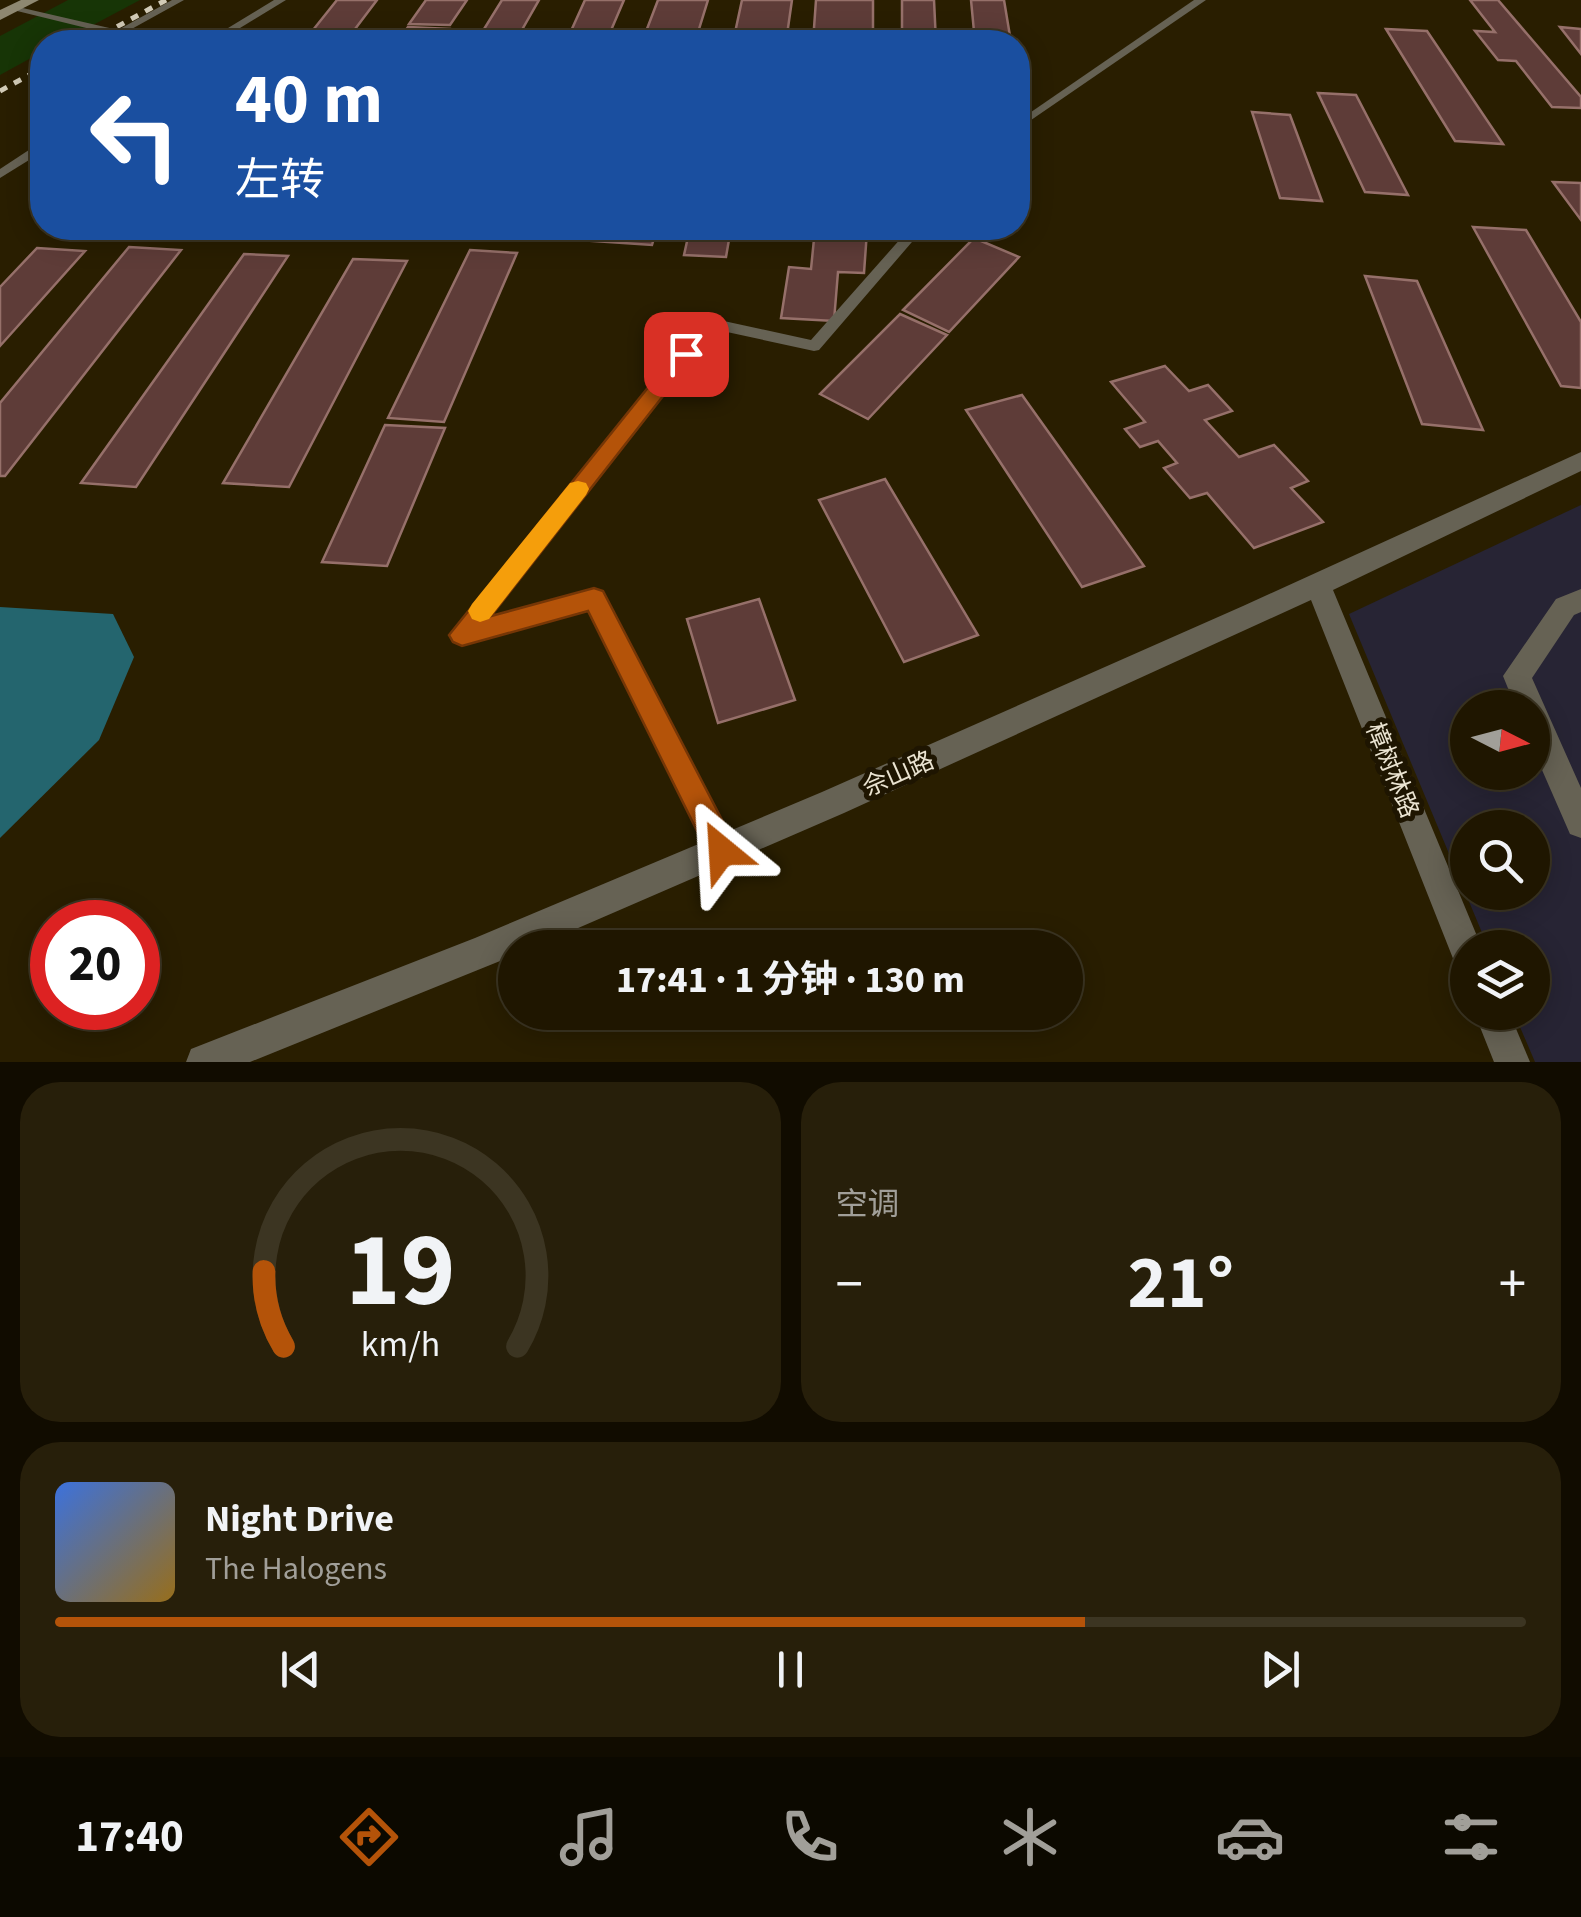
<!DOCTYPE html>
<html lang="zh">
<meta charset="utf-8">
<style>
body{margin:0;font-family:"Source Sans 3","Noto Sans SC",sans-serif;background:#271f0a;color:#f1f3f6;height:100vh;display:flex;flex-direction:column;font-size:38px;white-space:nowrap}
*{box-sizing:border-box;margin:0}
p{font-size:32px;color:#a19f99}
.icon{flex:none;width:55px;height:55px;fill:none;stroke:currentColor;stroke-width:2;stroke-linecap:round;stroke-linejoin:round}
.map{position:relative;height:1062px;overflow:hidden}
.drawer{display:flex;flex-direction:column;gap:20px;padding:20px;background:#110c00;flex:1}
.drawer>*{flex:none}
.top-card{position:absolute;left:30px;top:30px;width:1000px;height:210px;border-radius:40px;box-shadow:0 5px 25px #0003,0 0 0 2px #3c3522;background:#1a4fa0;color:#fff;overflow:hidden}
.needle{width:65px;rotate:96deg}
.controls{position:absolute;left:1450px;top:690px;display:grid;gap:20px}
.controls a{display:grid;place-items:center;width:100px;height:100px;border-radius:50%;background:#1f1600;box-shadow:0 5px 25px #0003,0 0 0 2px #3c3522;font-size:50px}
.speed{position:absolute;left:30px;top:900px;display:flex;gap:20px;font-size:50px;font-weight:700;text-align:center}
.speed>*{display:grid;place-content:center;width:130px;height:130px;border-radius:50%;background:#1f1600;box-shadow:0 5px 25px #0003,0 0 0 2px #3c3522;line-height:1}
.speed .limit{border:15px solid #d22;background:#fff;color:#111}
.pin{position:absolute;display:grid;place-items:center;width:85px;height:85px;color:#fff;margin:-42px;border-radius:20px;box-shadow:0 5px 15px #0006}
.me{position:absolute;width:110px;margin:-55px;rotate:333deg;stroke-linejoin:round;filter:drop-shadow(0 0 8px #0008)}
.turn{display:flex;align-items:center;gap:35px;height:210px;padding:0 40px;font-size:45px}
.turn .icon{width:130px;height:130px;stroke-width:2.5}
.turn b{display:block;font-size:70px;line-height:85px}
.big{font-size:75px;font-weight:700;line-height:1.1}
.drawer .card{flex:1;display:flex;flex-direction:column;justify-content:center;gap:15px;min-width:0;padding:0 35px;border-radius:40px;background:#271f0a}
.drawer .dial{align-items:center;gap:0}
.dial svg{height:260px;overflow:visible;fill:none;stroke:#3c3522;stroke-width:7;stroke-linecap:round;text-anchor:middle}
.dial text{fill:#f1f3f6;stroke:none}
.song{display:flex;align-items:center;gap:30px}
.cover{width:120px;height:120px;border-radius:15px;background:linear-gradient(135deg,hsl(220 70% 55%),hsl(40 70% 35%))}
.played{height:10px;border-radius:5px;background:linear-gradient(90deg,#b45309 70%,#3c3522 70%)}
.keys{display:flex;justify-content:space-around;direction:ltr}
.heat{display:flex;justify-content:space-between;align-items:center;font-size:55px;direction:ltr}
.drawer .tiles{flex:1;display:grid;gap:20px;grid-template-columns:1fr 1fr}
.card:last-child{grid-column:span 2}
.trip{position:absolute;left:498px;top:930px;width:585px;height:100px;border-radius:50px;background:#1f1600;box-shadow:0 5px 25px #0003,0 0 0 2px #3c3522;font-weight:700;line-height:100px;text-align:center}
.dock{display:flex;height:160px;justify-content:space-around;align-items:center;background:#0c0900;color:#a19f99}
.dock .icon{width:70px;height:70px}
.dock .selected{color:#b45309}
.dock b{font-size:45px;color:#f1f3f6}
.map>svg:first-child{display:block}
.commercial{fill:#272434;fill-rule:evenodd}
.green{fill:#173506}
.water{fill:#24656e}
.building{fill:#5e3c38;stroke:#96706a;stroke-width:2.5}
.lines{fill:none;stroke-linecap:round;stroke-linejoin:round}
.lane{fill:#666254;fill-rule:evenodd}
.street{fill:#666254;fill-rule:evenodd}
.secondary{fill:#8e8871;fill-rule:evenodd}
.rail{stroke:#d2cbb7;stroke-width:5;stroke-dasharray:8 8;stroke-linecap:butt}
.route{fill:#b45309;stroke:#753606;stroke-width:2.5}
.slow{fill:#f59e0b}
.labels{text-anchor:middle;stroke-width:10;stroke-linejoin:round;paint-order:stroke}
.street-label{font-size:25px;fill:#eae3d1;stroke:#1e1501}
</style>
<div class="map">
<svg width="1581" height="1062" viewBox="0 0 1581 1062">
<rect width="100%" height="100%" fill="#291e00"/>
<path class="commercial" d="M1581,505V1062H1535L1514,1013L1532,1012V948L1488,947L1349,614ZM1468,708H1532V772H1468ZM1468,828H1532V892H1468Z"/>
<path class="green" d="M68,0H140L61,42H42V52L0,75V36Z"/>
<path class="water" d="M0,607L113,614L134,657L99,740L0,838Z"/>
<g class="building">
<path d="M337,0H377L346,41L305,40Z"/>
<path d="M426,0H467L450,25L409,24Z"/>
<path d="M502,0H539L515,42H476Z"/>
<path d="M585,0H624L606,42H566Z"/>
<path d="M658,0H708L695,42H642Z"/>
<path d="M742,0H792L786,42H733Z"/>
<path d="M816,0H873V42H813Z"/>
<path d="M902,0H934L936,42H902Z"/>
<path d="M971,0H1004L1011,42H975Z"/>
<path d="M1470,0H1498L1581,97V108L1552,107L1516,61L1498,60L1475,31L1495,32Z"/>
<path d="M408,27L449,29L440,42H397Z"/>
<path d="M1560,27L1581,29V54Z"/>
<path d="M1386,29L1427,31L1503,144L1455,141Z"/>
<path d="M1318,93L1356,95L1408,195L1365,192Z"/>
<path d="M1252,112L1290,115L1322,201L1280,198Z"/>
<path d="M1553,182L1581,183V220Z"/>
<path d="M1473,227L1526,230L1581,322V388L1561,386Z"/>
<path d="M482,228H531L526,240L477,238Z"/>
<path d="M585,228H657L652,245L580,240Z"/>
<path d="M690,228H731L726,257L684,255Z"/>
<path d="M843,228H893L892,233L867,231L864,273L838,272L834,321L781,318L789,267L811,269L815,229Z"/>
<path d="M974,238L1019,257L949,332L903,310Z"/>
<path d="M129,247L181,250L5,476H0V403Z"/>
<path d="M37,248L85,251L0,346V287Z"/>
<path d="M470,250L517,253L444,422L388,418Z"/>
<path d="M244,254L288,256L136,487L81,483Z"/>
<path d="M353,259L407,261L289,487L223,483Z"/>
<path d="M1365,276L1417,281L1483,430L1422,424Z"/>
<path d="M900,314L947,335L868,419L820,394Z"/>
<path d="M1165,366L1189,391L1208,385L1232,411L1205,420L1239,457L1274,445L1308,481L1291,488L1323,522L1254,548L1207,493L1190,498L1164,468L1177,463L1158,441L1140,447L1125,429L1145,422L1111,382Z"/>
<path d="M1022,395L1144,566L1082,587L966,410Z"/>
<path d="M385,425L445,428L387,566L322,562Z"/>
<path d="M885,479L978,635L904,662L819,500Z"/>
<path d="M759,599L795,700L718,723L687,619Z"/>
</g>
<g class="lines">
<g class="lane">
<path d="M172,0H184L119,36L9,9L14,6L118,30Z"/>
<path d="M274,0H286L217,42H205Z"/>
<path d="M1194,0H1206L1018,129V121Z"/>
<path d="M38,144H42V152L0,178V169Z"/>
<path d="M910,228H924L819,350L814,351L713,329L485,621L594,591L601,593L730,843L733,851L730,859L722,862L714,859L589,608L462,643L455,641L453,635L705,320L710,318L811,340Z"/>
</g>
<g class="street">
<path d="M1581,452V471L1333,590L1482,948H1468V971L1456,966L1311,600L844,813L532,948H515V955L250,1062H186L191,1049L475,938L822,792L1243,606Z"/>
<path d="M1581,589V612L1574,615L1532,678L1581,788V838L1570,834L1532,747V708H1516L1503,676L1556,599Z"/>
<path d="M1474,1012H1509L1530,1062H1494Z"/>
</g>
<path class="secondary" d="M21,0H39L0,20V10Z"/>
<g class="rail">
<path d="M89,42L166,0"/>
<path d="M0,91L42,68"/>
</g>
</g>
<path class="route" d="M686,348L695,354L692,359L491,616L594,588L603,591L733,841L737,851L733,861L722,865L712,861L588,611L462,646L453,642L449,635L679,349Z"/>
<path class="slow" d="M578,481L586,483L589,489L586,495L489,619L480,622L472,619L468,611L472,604L570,483Z"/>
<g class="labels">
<g class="street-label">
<text transform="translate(1393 770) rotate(68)" y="9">樟树林路</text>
<text transform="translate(898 773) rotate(-24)" y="9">佘山路</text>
</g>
</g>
</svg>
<div class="controls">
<a><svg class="needle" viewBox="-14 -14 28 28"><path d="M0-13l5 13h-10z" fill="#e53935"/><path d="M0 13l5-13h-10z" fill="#a19f99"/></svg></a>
<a><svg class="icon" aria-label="search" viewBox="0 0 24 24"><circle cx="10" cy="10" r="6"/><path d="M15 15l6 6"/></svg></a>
<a><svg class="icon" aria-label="layers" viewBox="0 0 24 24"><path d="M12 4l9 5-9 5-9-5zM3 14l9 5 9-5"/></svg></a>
</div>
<div class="speed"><div class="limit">20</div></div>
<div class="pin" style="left:686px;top:354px;background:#d93025"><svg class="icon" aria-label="arrive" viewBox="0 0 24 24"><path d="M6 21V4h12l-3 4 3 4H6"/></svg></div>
<svg class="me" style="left:722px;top:851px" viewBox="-20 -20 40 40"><path d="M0-17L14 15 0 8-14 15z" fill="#b45309" stroke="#fff" stroke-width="4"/></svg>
<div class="trip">17:41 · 1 分钟 · 130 m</div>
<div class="top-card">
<div class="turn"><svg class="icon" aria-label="left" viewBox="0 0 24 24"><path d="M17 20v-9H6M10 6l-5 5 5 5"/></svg><div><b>40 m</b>左转</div></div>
</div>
</div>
<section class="drawer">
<div class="tiles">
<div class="card dial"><svg viewBox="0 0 100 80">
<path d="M14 69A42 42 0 1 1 86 69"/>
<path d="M14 69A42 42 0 0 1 8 46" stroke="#b45309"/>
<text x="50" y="56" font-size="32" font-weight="700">19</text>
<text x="50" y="72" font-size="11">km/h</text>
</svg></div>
<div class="card"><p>空调</p>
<div class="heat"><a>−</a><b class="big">21°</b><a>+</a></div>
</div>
<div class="card">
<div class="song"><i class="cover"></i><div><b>Night Drive</b><p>The Halogens</p></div></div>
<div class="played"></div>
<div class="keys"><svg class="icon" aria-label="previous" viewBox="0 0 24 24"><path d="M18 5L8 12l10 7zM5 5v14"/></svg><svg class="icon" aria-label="pause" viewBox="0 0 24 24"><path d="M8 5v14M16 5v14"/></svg><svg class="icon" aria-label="next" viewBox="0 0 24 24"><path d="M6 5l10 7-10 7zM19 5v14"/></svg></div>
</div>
</div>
</section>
<nav class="dock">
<b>17:40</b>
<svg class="icon selected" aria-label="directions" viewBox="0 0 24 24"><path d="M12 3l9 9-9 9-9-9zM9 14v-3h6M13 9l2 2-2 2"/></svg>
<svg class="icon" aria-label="music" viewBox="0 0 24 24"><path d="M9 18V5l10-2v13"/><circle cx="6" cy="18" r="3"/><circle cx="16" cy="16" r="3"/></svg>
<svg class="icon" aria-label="phone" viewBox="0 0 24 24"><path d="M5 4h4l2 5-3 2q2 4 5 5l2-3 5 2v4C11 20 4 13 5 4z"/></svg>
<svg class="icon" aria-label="climate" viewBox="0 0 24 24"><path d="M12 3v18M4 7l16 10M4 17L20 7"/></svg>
<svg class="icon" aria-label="car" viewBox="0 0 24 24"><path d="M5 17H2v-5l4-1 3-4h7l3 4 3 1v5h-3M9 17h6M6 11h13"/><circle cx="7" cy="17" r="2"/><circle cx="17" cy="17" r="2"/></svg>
<svg class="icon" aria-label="filters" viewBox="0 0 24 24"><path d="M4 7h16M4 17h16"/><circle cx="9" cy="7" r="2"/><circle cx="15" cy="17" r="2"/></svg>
</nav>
